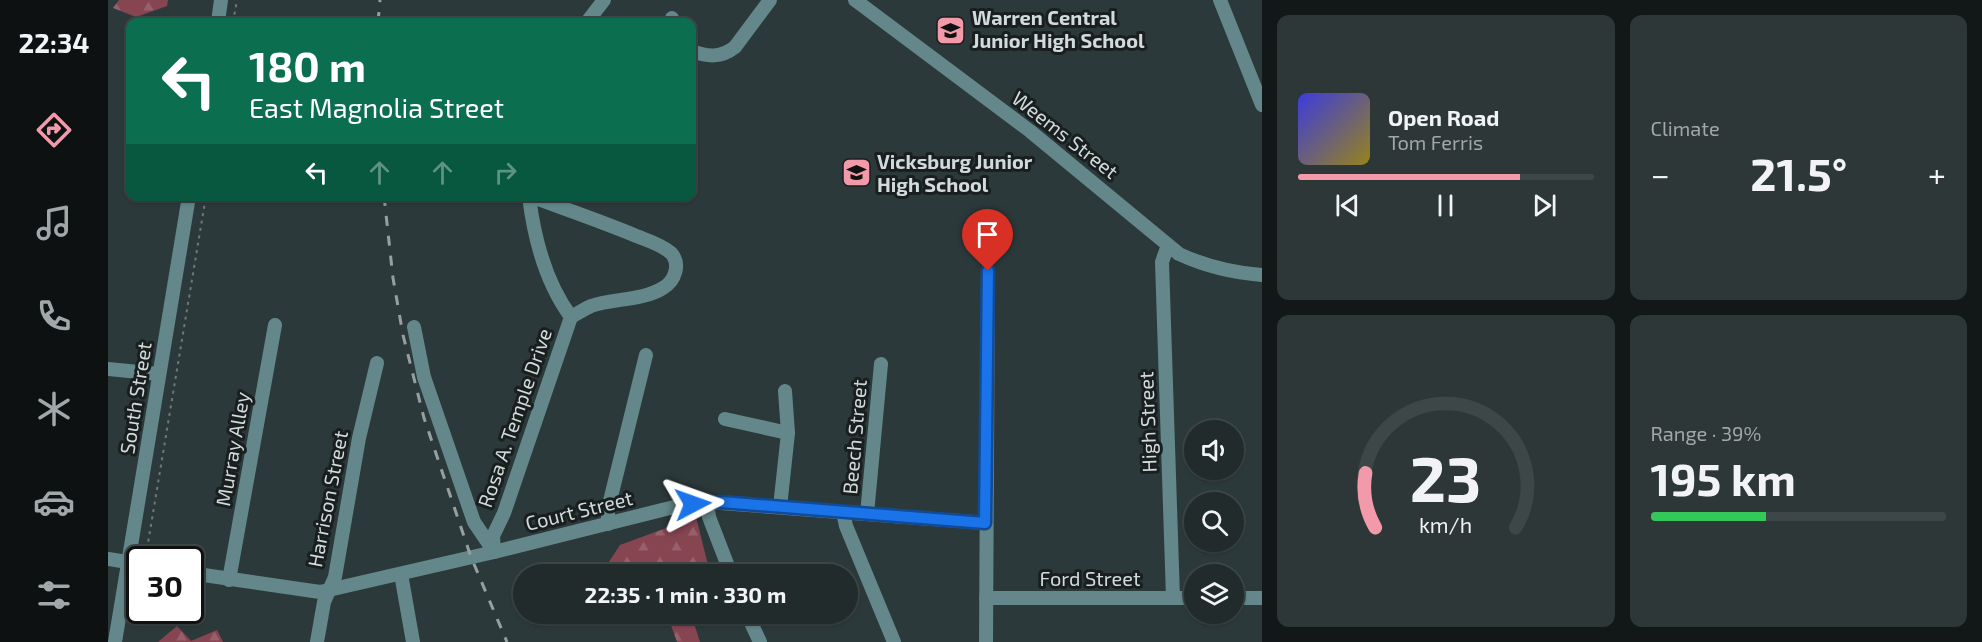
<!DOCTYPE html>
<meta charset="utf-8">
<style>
body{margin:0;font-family:"Exo 2",sans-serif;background:#2d3738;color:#f1f3f6;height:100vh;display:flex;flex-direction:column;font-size:22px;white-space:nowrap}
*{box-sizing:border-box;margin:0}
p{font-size:20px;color:#a2a7a9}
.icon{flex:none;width:33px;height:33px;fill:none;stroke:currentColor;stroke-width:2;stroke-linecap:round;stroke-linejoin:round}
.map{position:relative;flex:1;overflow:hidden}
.details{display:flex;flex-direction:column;gap:15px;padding:15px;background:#121818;width:720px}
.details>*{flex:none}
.top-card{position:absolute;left:18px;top:18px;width:570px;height:183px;border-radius:12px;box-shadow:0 2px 4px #0004,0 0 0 2px #3e4748;background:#0b6e4f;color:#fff;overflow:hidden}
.controls{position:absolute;left:1076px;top:420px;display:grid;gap:12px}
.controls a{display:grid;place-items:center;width:60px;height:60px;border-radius:50%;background:#212b2c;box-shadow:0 2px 4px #0004,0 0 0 2px #3e4748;font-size:30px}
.speed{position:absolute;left:18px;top:546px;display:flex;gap:12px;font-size:30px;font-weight:700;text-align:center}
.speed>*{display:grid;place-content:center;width:78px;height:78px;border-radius:50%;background:#212b2c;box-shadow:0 2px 4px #0004,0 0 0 2px #3e4748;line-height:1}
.speed .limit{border:3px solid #111;border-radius:9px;background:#fff;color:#111}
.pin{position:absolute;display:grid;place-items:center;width:51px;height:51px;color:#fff;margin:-62px -26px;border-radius:50% 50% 50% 0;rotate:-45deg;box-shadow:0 0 6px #0007}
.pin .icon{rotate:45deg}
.me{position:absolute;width:66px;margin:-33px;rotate:86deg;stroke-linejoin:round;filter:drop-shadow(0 0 4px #0008)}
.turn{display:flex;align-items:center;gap:21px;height:126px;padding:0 24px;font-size:27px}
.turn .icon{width:78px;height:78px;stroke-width:2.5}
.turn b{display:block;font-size:42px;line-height:51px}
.lanes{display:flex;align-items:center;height:57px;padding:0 24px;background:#0003;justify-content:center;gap:30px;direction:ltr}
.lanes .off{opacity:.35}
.big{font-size:45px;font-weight:700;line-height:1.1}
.details .widget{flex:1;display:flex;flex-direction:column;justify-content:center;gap:9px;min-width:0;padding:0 21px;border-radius:12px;background:#2d3738}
.details .dial{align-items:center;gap:0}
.dial svg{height:156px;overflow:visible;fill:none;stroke:#3e4748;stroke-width:7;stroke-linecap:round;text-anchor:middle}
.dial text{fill:#f1f3f6;stroke:none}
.song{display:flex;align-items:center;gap:18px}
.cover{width:72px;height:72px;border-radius:9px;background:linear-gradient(135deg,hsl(240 70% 55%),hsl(50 70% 35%))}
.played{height:6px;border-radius:3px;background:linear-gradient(90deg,#f39aaa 75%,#3e4748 75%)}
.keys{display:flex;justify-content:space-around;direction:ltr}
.heat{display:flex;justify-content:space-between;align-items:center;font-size:33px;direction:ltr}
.charge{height:9px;border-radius:4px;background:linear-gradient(90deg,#34c759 39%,#3e4748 0)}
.details .tiles{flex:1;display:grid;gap:15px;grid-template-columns:repeat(2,1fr)}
.trip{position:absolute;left:405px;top:564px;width:345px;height:60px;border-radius:30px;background:#212b2c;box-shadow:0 2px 4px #0004,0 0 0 2px #3e4748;font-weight:700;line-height:60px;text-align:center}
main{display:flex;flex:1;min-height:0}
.dock{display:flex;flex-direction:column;width:108px;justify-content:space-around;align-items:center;background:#0d1112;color:#a2a7a9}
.dock .icon{width:42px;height:42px}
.dock .current{color:#f39aaa}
.dock b{font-size:27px;color:#f1f3f6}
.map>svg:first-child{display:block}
.forest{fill:url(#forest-firs)}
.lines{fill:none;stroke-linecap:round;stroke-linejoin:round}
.path{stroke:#6e797a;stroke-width:2;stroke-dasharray:3 4.5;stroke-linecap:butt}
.minor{stroke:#63878a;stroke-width:14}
.rail{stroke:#96a0a1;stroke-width:3;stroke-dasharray:10 10;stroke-linecap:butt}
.route-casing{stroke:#114b97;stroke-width:15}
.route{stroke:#1a73e8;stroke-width:10}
.labels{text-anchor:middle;stroke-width:6;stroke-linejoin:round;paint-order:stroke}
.poi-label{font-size:20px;font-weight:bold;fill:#d2dadb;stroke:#191f1f;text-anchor:start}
.street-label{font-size:20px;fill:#d2dadb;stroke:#191f1f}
</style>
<main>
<nav class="dock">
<b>22:34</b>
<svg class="icon current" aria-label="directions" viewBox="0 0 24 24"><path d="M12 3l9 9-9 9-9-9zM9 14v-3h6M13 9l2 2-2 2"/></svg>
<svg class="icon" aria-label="music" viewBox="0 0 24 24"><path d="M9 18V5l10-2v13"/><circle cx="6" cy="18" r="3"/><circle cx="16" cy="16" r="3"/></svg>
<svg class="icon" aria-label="phone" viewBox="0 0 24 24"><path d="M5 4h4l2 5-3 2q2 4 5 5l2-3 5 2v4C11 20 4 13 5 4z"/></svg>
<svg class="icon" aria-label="climate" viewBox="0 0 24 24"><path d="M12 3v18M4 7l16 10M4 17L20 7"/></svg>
<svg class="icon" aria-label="car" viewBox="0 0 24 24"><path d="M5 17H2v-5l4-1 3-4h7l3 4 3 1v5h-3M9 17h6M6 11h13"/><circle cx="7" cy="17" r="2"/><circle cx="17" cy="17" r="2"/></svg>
<svg class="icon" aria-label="filters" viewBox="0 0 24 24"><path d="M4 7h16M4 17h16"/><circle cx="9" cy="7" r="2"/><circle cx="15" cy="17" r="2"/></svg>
</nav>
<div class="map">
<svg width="1154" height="642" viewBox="0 0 1154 642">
<defs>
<pattern id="forest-firs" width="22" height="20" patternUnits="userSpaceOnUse" patternTransform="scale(1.5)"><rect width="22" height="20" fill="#874552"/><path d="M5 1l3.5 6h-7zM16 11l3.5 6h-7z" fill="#975f6a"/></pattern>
</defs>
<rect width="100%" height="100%" fill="#2c393a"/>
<g class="forest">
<path d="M11,0H60L59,6L28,17L5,8Z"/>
<path d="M588,517L600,565L593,574H493L512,545Z"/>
<path d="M559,614H583L592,642H569Z"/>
<path d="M69,626L83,641L109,630L115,642H50Z"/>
</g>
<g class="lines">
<g class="path">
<path d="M125,22L129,0"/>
<path d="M39,549L98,196"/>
</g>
<g class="minor">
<path d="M747,0L922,131L1071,254C1097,266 1125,273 1154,275"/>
<path d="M1112,0L1154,105"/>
<path d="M110,22L113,0"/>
<path d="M479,22L496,0"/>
<path d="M563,22L564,18"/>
<path d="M584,51C600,57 613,58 627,47L662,0"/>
<path d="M422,196C457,209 492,221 526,235C538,240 553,244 563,253C573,264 567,281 555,288C534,301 506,298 483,306C476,309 469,314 463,317"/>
<path d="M1060,245L1054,262L1065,598"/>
<path d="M306,327L316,377L366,522L385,550"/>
<path d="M0,369L51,374"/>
<path d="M617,419L680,433"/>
<path d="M599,502L601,517L623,574"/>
<path d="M672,507L680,433L677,391"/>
<path d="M735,512L738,526L786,642"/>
<path d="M759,514L773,364"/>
<path d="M500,524V509L538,355"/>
<path d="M386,552L385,536L396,513L463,317C438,283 426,238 421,196"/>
<path d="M0,559L32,564"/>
<path d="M82,573L212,592L386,552L570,506L599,502L877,523"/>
<path d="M293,574L305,642"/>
<path d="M121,580L167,325"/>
<path d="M878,598H1086"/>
<path d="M1125,598H1154"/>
<path d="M639,614L652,642"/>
<path d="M7,642L81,196"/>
<path d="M209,642L216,602L227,577L251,438L269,363"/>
<path d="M878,642L880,271"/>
</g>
<g class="rail">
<path d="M270,22L272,0"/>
<path d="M276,196L285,278L295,335L316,418L363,557L399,642"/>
</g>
</g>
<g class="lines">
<defs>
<path id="route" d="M585,504L613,502L877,523L880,271"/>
</defs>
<use href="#route" class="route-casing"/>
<use href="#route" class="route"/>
</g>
<defs>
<symbol id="school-square" viewBox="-11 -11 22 22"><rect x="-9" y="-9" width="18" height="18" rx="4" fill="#f39aaa" stroke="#191f1f"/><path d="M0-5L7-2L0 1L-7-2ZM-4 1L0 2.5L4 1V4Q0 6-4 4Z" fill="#111"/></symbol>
</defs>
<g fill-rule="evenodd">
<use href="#school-square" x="826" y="14" width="33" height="33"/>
<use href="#school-square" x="732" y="156" width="33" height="33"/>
</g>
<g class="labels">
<g class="poi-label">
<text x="864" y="25">Warren Central<tspan x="864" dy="23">Junior High School</tspan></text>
<text x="769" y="169">Vicksburg Junior<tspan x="769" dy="23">High School</tspan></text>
</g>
<g class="street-label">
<text transform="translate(957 135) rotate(38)" y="7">Weems Street</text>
<text transform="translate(28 398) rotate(-81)" y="7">South Street</text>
<text transform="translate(407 418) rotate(-71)" y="7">Rosa A. Temple Drive</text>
<text transform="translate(1040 422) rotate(-92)" y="7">High Street</text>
<text transform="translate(747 437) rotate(-85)" y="7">Beech Street</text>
<text transform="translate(125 449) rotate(-80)" y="7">Murray Alley</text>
<text transform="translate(220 499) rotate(-79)" y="7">Harrison Street</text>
<text transform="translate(471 511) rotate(-14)" y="7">Court Street</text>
<text x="982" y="586">Ford Street</text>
</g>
</g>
</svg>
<div class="controls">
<a><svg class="icon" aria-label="sound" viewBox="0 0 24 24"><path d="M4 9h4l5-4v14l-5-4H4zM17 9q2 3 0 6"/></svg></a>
<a><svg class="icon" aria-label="search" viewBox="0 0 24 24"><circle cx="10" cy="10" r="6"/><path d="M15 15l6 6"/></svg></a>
<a><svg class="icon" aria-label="layers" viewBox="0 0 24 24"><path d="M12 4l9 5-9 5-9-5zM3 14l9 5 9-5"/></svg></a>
</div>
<div class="speed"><div class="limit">30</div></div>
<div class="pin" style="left:880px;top:271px;background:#d93025"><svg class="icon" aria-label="arrive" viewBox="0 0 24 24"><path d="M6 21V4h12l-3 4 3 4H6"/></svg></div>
<svg class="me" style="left:585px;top:504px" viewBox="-20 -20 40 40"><path d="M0-17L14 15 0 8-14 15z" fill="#1a73e8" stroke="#fff" stroke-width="4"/></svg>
<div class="trip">22:35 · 1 min · 330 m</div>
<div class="top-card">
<div class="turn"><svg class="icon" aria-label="left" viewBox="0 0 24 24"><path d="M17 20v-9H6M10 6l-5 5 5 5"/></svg><div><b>180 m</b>East Magnolia Street</div></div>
<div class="lanes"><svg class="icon" aria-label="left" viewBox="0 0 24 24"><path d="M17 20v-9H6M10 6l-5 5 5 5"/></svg><svg class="icon off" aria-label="ahead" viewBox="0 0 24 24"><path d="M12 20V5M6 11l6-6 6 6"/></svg><svg class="icon off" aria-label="ahead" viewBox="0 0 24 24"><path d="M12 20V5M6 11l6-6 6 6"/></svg><svg class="icon off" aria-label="right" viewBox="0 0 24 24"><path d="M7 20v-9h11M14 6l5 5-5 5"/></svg></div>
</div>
</div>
<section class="details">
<div class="tiles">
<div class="widget">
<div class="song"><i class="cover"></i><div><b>Open Road</b><p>Tom Ferris</p></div></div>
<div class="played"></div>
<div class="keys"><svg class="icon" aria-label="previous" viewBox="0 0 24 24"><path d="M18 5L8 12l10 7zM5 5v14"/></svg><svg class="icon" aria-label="pause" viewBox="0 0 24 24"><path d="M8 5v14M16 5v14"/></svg><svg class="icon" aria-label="next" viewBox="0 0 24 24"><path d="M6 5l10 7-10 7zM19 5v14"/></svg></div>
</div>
<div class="widget"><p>Climate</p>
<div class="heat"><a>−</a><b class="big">21.5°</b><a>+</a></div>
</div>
<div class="widget dial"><svg viewBox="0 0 100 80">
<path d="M14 69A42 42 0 1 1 86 69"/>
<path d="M14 69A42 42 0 0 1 9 41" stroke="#f39aaa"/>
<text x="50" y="56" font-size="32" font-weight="700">23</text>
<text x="50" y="72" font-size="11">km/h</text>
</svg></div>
<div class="widget"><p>Range · 39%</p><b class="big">195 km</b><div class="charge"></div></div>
</div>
</section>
</main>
